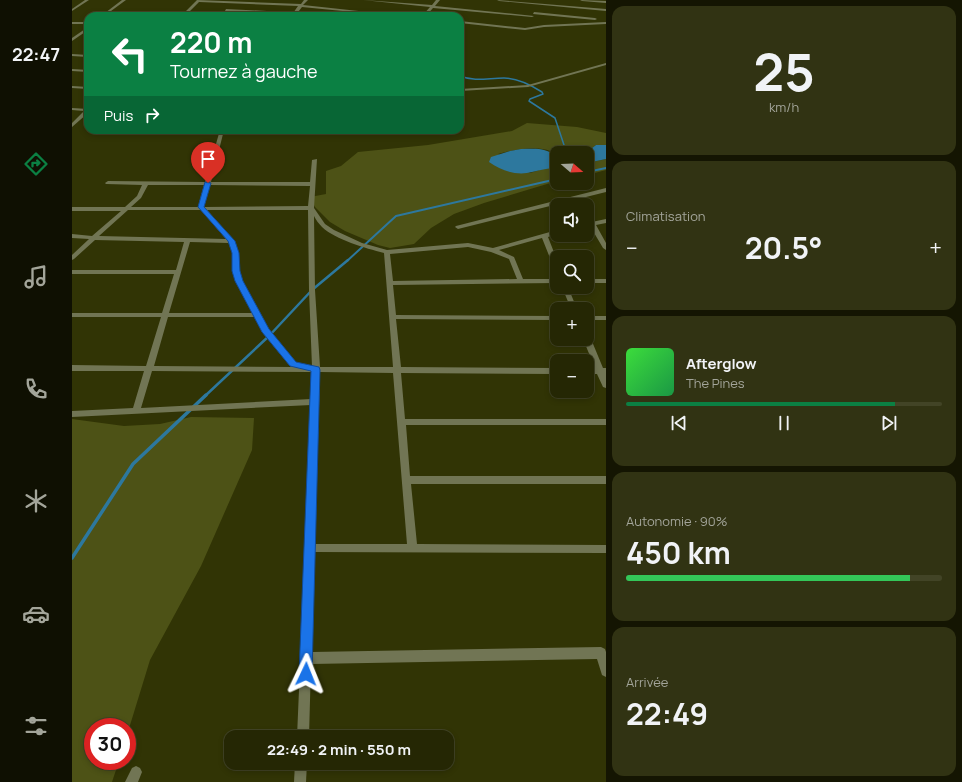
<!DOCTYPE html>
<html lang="fr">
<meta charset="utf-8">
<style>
body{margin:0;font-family:Manrope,sans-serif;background:#313313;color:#f1f3f6;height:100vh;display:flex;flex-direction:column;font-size:15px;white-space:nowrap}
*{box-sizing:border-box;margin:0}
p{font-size:13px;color:#a3a59a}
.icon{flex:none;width:22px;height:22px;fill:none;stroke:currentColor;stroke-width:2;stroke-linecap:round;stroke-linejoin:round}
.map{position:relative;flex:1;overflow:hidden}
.drawer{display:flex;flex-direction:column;gap:6px;padding:6px;background:#141502;width:356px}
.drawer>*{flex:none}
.hud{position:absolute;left:12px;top:12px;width:380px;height:122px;border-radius:12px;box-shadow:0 2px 6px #0003,0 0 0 1px #424426;background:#0b8043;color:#fff;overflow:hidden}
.needle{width:26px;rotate:109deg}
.fabs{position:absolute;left:478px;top:146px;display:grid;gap:8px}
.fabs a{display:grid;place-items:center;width:44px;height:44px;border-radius:8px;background:#252704;box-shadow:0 2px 6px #0003,0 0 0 1px #424426;font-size:20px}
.speed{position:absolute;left:12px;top:718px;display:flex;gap:8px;font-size:20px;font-weight:700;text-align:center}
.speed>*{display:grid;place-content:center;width:52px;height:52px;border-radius:50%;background:#252704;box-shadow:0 2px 6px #0003,0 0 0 1px #424426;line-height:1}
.speed .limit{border:6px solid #d22;background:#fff;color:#111}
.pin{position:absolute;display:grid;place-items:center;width:34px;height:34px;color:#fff;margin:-41px -17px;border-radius:50% 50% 50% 0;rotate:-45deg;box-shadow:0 0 4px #0007}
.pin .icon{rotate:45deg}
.me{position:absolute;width:44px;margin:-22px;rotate:2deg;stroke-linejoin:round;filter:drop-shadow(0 0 3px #0008)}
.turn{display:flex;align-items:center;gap:14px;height:84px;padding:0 20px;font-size:18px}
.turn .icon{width:52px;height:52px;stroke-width:2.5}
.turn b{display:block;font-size:28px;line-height:34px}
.then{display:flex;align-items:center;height:38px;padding:0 20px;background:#0003;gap:8px;font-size:15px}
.big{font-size:30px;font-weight:700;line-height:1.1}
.drawer .tile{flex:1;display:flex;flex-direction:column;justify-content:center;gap:6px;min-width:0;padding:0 14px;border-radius:12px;background:#313313}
.drawer .dial{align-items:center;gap:0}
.dial b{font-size:52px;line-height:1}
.song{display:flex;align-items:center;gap:12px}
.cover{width:48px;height:48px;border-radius:6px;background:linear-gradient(135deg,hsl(120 70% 55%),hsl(140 70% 35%))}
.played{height:4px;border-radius:2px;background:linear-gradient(90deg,#0b8043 85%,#424426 85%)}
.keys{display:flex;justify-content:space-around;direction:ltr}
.heat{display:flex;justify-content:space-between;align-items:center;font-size:22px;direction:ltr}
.charge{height:6px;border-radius:3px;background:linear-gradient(90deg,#34c759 90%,#424426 0)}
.trip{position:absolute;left:152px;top:730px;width:230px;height:40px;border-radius:12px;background:#252704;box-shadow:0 2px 6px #0003,0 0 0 1px #424426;font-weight:700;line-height:40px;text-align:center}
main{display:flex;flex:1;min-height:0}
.menu{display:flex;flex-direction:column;width:72px;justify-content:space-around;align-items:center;background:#0f1002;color:#a3a59a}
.menu .icon{width:28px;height:28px}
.menu .on{color:#0b8043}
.menu b{font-size:18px;color:#f1f3f6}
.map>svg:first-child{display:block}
.green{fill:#4d5216}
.water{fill:#2d789e}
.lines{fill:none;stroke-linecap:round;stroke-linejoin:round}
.stream-far3{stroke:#2d789e;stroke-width:1.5}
.stream-far2{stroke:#2d789e;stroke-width:2}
.stream-far1{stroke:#2d789e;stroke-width:2.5}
.stream{stroke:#2d789e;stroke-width:3.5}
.minor{fill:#717554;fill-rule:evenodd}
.route{fill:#1a73e8;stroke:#114b97}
</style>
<main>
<nav class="menu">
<b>22:47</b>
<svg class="icon on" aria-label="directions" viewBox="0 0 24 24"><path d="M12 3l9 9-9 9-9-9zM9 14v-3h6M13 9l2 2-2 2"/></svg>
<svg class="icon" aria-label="music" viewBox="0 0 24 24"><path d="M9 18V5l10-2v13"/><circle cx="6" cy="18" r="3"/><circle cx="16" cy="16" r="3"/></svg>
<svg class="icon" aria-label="phone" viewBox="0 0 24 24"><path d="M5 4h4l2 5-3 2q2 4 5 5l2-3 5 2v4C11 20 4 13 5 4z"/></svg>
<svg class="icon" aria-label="climate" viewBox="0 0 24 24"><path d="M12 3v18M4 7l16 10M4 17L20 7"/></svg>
<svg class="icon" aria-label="car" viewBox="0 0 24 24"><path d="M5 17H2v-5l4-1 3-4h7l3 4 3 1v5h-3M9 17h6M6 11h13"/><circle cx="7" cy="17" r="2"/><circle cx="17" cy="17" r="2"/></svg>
<svg class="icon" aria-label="filters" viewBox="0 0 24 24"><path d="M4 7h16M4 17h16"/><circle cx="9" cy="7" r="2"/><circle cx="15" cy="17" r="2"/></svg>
</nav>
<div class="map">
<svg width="534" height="782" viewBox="0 0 534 782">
<rect width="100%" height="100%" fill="#313405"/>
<g class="green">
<path d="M455,123L505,127L534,133V145H524C516,153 496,153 485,153V157C483,155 481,152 478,151C465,145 439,150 426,154L458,173L474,168H485V181L412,203L382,214L359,228L342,244L318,248L306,245L273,231L258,222L243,207L238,197L254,194V171L269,166L286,152L356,145L440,131Z"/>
<path d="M534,159V170L515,175V163Z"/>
<path d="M119,417L182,418L180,450L129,566L78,660L55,735V727H21V761H47L40,782H0V419L52,426L88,424Z"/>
</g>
<g class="water">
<path d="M524,145H534V159L515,163V153H496C505,151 517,152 524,145Z"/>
<path d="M449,149C464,149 473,147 485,157V168C476,168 469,170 460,172C445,176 430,171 417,162L419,157L438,151Z"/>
</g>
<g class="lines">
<path class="stream-far3" d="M388,76C403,82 416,78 432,78C445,78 459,85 470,92L471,94L458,99L457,101L483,118L492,145L491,153"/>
<g class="stream-far2">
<path d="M515,172L534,168"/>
<path d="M275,261L324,216L485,179"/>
</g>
<path class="stream-far1" d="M133,396L197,336L240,290L276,260"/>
<path class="stream" d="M0,558L61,464L134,395"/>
<g class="minor">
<path d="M13,0H17L0,11V9Z"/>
<path d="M50,0H54L39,11L111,14L125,0L229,4L232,0H236L231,5L333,16H321L230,7L223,16H219L226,6L127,2L115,14L135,16L37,13L33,16H29Z"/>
<path d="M291,0L360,5L364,0H368L363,6L462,16L460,17L361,8L354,16H350L358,7Z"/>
<path d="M425,0L534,9V11L427,1Z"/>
<path d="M508,0L534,1V3L510,1Z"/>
<path d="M154,9L195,11L197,12L194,16H190L193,13L153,11Z"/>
<path d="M462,12L523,18L525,19L523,20L461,14Z"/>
<path d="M388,21L453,28L472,25L534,22V24L472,27L453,30L388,23Z"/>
<rect x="0" y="22" width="16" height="2"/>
<path d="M16,27V30L0,41V38Z"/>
<path d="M0,54L16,55V57L0,56Z"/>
<path d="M534,63V65L456,87L388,91V89L456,85Z"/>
<path d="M0,69L16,70V72L0,71Z"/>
<path d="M0,86L16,87V89L0,88Z"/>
<path d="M0,108L16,109V113L0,127V123L12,111L0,110Z"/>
<path d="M148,130H152L139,182H238L240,160L245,159L242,208L253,224L262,230L290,243L315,250L396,243L421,248L485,230V234L476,237L485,260V270L482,268L470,238L427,250L442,257L451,279H485V283L321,285L324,315L485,316V320L324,319L329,367L485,368V374L329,373L333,419H534V425H334L338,476H534V484H339L345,544L534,545V553L243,552L240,652L529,647L533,649L534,652V677L530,675L525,659L239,664L237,737H225L239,405L0,417V411L61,408L72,371H0V365L74,366L89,317H0V313H90L102,274H0V270H104L112,242L23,240L2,259L0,260V255L17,239L0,238V234L20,236L49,211H0V207H53L65,196L70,185L34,184L33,183L36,181L133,182ZM76,185H132L126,207H59L69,198ZM138,185L238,186L236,206L132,207ZM56,210H129L154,239L27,236ZM135,210H236L237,290L240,367H235L234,365L224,362L196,329L170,281L167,271V253L162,241ZM242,216C244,220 247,224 250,227C264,240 293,248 312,253L321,367H248L243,290ZM118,242L157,243L161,253V271L164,281L180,313H97ZM396,247L419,252L437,259L445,279L321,281L318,254ZM96,317H183L190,332L218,366L221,367L82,366ZM80,371L240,372L239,399L69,408ZM248,372L321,373L335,544H243Z"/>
<path d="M534,188V192L386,229L383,227L384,226Z"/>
<path d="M534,219V223L524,225L534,243V250L531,248L518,226L515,227V223Z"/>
<rect x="515" y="279" width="19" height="4"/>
<path d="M490,287H496L505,309H499Z"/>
<rect x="515" y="316" width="19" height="4"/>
<path d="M515,337L519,339L531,368H534V388L531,387L525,374H515V368H523L511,339H515Z"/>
<path d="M223,763H235L234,782H222Z"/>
<path d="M64,766L68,768L70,772L66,782H53L60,768Z"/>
</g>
</g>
<path class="route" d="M133,182L139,183L132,207L163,241L167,253L168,271L171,281L197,329L224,362L247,367L248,370L240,674L238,679L234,680L229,679L227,674L239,371L218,366L190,332L163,281L160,271V253L156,241L126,207Z"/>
</svg>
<div class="fabs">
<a><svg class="needle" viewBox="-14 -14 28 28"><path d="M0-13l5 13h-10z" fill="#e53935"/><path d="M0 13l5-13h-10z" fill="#a3a59a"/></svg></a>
<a><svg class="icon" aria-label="sound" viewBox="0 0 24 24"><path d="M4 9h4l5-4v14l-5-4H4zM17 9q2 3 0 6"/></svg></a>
<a><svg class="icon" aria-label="search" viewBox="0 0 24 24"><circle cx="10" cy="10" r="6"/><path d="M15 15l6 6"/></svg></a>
<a>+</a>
<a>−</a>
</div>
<div class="speed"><div class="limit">30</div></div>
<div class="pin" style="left:136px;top:183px;background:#d93025"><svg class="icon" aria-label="arrive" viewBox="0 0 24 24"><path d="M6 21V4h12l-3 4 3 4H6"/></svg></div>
<svg class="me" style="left:234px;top:674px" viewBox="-20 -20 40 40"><path d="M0-17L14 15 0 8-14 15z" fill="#1a73e8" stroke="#fff" stroke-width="4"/></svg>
<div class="trip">22:49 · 2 min · 550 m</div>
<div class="hud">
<div class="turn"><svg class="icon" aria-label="left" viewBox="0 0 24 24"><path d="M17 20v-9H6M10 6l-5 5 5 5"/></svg><div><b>220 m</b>Tournez à gauche</div></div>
<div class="then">Puis<svg class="icon" aria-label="right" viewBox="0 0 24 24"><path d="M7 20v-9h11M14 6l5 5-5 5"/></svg></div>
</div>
</div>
<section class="drawer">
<div class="tile dial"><b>25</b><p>km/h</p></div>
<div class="tile"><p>Climatisation</p>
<div class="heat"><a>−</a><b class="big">20.5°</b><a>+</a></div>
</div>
<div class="tile">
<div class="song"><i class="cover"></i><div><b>Afterglow</b><p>The Pines</p></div></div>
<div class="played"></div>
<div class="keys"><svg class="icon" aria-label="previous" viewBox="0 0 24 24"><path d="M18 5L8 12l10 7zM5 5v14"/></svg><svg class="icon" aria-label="pause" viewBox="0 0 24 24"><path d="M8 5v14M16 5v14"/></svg><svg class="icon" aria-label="next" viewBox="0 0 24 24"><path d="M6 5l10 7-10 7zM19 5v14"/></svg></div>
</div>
<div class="tile"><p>Autonomie · 90%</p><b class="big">450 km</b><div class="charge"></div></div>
<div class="tile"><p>Arrivée</p><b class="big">22:49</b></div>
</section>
</main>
